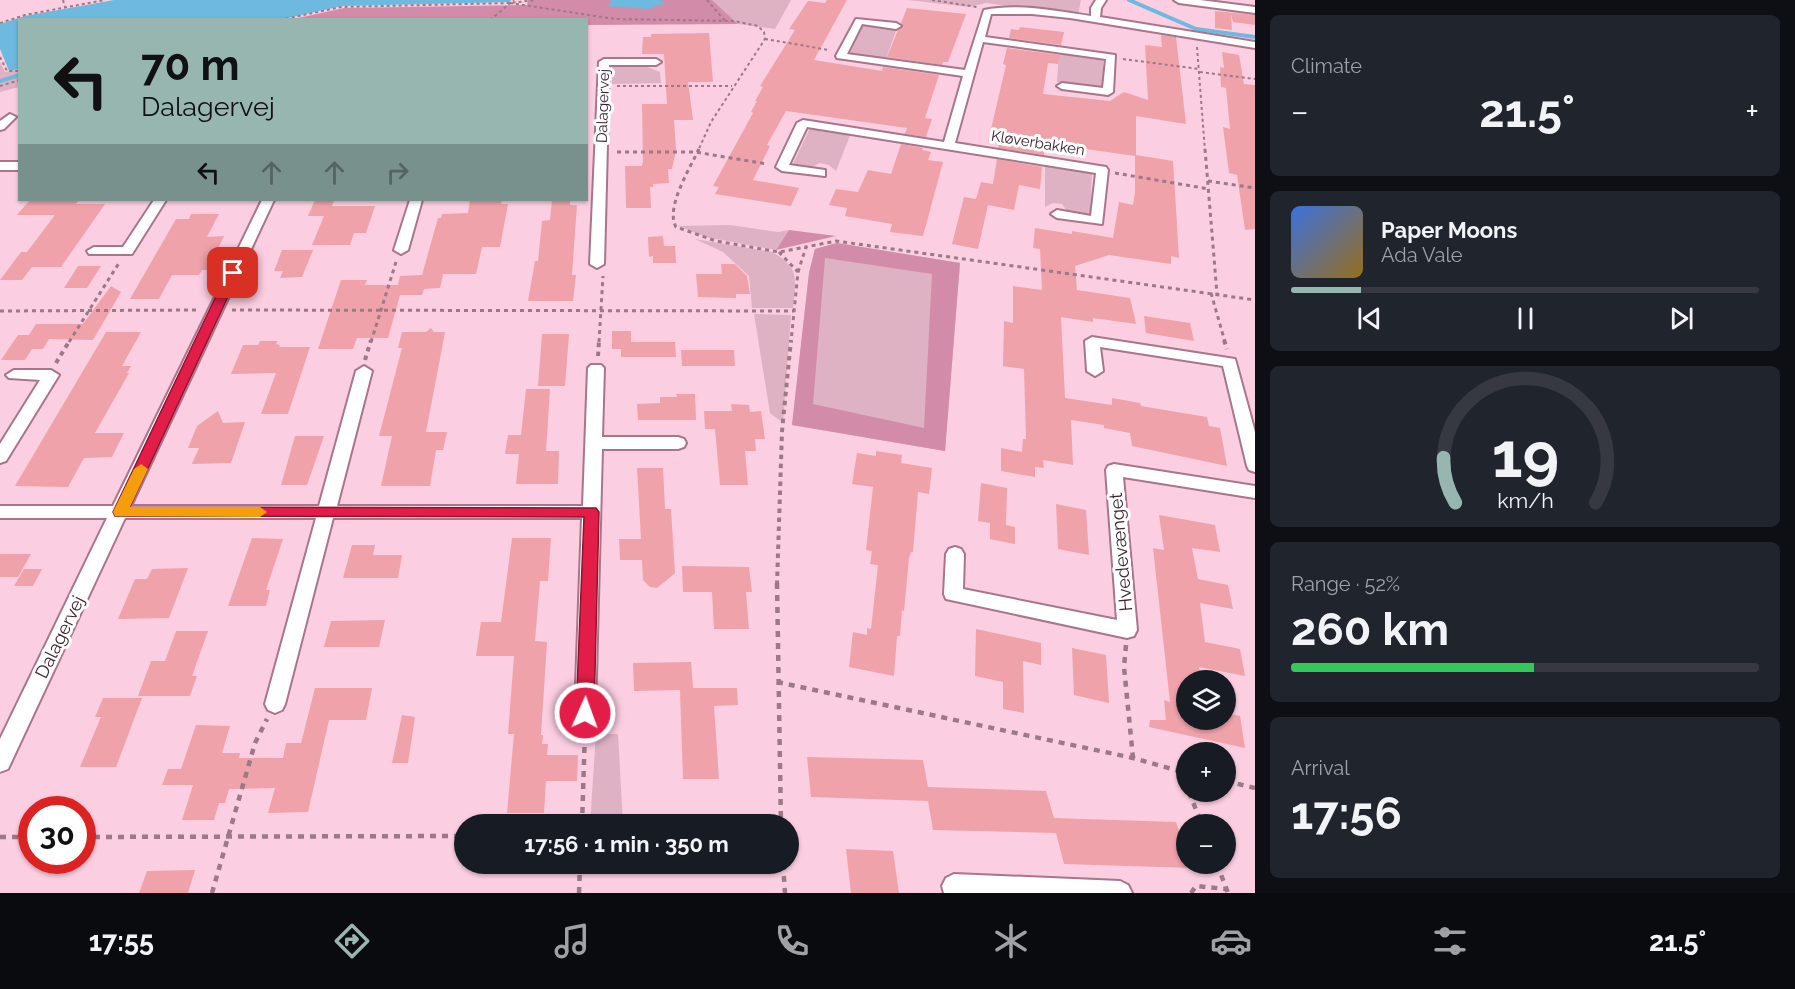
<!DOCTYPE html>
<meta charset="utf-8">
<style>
body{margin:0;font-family:Raleway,sans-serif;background:#20242c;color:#f1f3f6;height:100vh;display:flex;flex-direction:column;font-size:22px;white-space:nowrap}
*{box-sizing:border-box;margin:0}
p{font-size:20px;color:#9ea1a6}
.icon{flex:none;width:33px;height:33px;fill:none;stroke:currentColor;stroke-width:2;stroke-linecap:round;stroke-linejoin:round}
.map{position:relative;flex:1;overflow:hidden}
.details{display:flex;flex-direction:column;gap:15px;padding:15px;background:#0d0f14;width:540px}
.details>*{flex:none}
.banner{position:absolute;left:18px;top:18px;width:570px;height:183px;border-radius:0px;box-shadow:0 2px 4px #0004;background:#98b6b0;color:#111;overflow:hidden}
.controls{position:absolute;left:1176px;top:670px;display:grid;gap:12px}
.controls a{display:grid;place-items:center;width:60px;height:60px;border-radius:50%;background:#171b24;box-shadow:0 2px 4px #0004;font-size:30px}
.speed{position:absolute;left:18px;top:796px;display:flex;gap:12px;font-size:30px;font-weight:700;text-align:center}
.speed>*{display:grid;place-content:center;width:78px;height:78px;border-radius:50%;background:#171b24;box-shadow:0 2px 4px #0004;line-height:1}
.speed .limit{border:9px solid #d22;background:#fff;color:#111}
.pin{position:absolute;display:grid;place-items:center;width:51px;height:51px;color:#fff;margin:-26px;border-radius:12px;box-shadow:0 3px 9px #0006}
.me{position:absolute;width:66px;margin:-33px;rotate:2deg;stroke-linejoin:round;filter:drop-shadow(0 0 4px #0008)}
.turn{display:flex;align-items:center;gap:21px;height:126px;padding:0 24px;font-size:27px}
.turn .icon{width:78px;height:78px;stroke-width:2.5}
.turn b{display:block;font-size:42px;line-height:51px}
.lanes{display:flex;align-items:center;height:57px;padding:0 24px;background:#0003;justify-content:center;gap:30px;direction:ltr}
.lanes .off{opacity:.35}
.big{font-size:45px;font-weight:700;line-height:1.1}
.details .tile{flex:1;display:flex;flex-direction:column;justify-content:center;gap:9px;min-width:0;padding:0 21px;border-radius:9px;background:#20242c}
.details .dial{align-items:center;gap:0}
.dial svg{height:156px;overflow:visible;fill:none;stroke:#363941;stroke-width:7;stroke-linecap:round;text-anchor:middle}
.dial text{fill:#f1f3f6;stroke:none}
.song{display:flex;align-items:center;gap:18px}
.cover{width:72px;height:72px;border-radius:9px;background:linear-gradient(135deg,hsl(220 70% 55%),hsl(40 70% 35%))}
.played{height:6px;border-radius:3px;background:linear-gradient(90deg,#98b6b0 15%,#363941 15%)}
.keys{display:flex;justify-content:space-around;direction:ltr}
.heat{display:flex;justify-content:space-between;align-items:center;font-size:33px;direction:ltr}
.charge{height:9px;border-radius:4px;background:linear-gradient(90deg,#34c759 52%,#363941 0)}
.trip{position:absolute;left:454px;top:814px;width:345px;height:60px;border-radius:30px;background:#171b24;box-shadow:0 2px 4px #0004;font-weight:700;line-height:60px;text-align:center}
.tab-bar{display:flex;height:96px;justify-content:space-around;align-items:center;background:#090b0e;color:#9ea1a6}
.tab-bar .icon{width:42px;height:42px}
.tab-bar .selected{color:#98b6b0}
.tab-bar b{font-size:27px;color:#f1f3f6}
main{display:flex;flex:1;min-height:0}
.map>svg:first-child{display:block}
.green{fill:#deb1c3}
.forest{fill:#d28caa;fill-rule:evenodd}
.water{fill:#6db9e0}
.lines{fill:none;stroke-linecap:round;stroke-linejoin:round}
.stream{stroke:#6db9e0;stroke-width:4}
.building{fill:#f0a2ab}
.minor-casing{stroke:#a9758b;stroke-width:4}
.path-far3{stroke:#9b7987;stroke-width:2;stroke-dasharray:3 3;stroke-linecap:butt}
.path-far2{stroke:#9b7987;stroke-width:3;stroke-dasharray:4 4;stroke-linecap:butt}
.path-far1{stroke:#9b7987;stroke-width:4;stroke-dasharray:4.5 4.5;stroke-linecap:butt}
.path{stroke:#9b7987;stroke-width:4.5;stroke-dasharray:6 6;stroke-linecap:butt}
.minor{fill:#fff;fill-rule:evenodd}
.route{fill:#e11d48;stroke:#92132f;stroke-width:1.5}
.slow{fill:#f59e0b}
.labels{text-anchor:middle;stroke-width:6;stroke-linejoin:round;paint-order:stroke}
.far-street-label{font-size:15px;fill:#39242d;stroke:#fefefe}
.street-label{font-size:18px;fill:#39242d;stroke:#fefefe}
</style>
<main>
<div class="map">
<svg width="1255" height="893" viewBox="0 0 1255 893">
<rect width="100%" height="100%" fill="#fccee1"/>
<g class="green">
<path d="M712,0H791L775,29L738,24Z"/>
<path d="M908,0H1081L1078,15L986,3L969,7Z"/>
<path d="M864,23L897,28L886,59L850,54Z"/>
<path d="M1059,52L1103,58V88L1057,82Z"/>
<path d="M0,62L5,72L19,69V87L0,92Z"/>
<path d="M642,65L660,72L661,83L612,84V66Z"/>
<path d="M810,128L851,133L836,171L829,165L820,163L812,167L793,164Z"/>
<path d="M1045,165L1092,173L1090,215L1067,211L1062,204L1053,203L1045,207Z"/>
<path d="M730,225L778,232L789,230L776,250L706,237L678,226Z"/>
<path d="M695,239L772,252C800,267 796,279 793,308H752L749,276L723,252Z"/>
<path d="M837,243L960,263L945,451L792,425L809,273L815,249Z"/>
<path d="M754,314L791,315L783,423L770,413Z"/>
<path d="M596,734H618L623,825H590Z"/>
</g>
<g class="forest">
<path d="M528,0H712L738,24L587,25L586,20H289L344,8L527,5Z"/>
<path d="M789,230L836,236L776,250Z"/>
<path d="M837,243L960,263L945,451L792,425L809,273L815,249ZM825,258L932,274L924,428L813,404Z"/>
</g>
<g class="water">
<path d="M114,0H511L510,2L342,6L278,20H20L19,69L9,71L0,49V24L25,16Z"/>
<path d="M611,0H661L665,3L648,9L608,6Z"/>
</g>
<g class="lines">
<g class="stream">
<path d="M1129,0L1196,29L1255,37"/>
<path d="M0,81L20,75"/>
</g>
</g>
<g class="building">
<path d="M827,0H847L814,60L882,71L883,67L939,75L925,118L932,119L926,137L905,134L907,128L786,111L767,145L770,146L753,180L799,188L791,206L715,194L719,187L713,186L753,113L751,112L757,101H755L763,87L760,86L795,30L789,29L808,1L825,3Z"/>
<path d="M907,8L966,14L948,62H943L942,65L887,57L898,30L903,27L901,23Z"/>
<path d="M1215,11L1255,15V25L1233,22L1231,14L1232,30L1215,28Z"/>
<path d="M1020,27L1064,32L1061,45L1009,38L1011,29L1019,30Z"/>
<path d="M709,33L713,82H688L693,120H674L676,150L672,169H668L669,183L653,184V187H650L651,208H626L625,166H642L643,162L642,104H667L664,54H642L643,37H651V34Z"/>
<path d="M1161,35L1176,37L1186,124L1136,116V155L1173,161L1179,258L1171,256V264L1109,255L1075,266L1077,290L1130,298L1136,324L1093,318V322L1061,317L1065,398L1112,405V398L1140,403L1141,406L1207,417L1209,426L1220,428L1227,466L1132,446L1130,433L1104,428V425L1071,420L1073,465L1043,460L1044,468L1035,467V477L1001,471V448L1022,452L1023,439H1026L1024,369L1003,366L1004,321L1013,323V286L1042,290L1040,249L1033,248L1035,228L1072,234V231L1113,238L1119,202L1133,205L1135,192V156L1072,147L1071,155L1044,150V155L998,148L999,144L988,142L1006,65L1003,64L1007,48L1060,55L1058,64L1048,63L1043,94L1110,101L1124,92L1148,100L1145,45L1162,47Z"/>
<path d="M1222,52L1239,55L1244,84L1255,85V229L1245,230L1237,175L1229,173L1223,127L1230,129L1226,88L1221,87L1220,67L1224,68Z"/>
<path d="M901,144L923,148L922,150L931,152L928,160L943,162L923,236L890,232L892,224L845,216L847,208L829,205L836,189L858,192L868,170L891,174Z"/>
<path d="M997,159L1042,167L1040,189L1019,185L1014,210L988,205L978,249L952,244L964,197L976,199L981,182L993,184Z"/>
<path d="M30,200H79L76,204H105L61,267H32L22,280H0L21,252H27L55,215H17Z"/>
<path d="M315,200H334L332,206H375L366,233H354L350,245H312L324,216H308Z"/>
<path d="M470,200H502L501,204H508L500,247H482L476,274H443L440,288L424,289L422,295H400L388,338H357L353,349H318L341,280H367L365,285H398L400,276L422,275L438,218H441L442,214L468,213Z"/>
<path d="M552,200H570V205H577L572,275H576L573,301H528L535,261H538L542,221L550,220Z"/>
<path d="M191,214H219L207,237L224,236L208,270H202L199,275H172L159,299H130L176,219H189Z"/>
<path d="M663,236L664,246H675L676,263H653V256L649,257L648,237Z"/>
<path d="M282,250H313L302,277L280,278L283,271H274Z"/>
<path d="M721,264H735L747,276L750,294H736V298L698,297L696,274H722Z"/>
<path d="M78,266H101L87,288H64Z"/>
<path d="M111,286L121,292L93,340L49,339L43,349H32L25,360H1L18,335H29L36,324H83Z"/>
<path d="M1144,316L1190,323L1194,341L1146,333Z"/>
<path d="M431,328L434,332H445L426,432H447L443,450H436L430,486H381L392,436H379L402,348H398L402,332H426Z"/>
<path d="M612,331H631V342H675L676,357H621V349H612Z"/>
<path d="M106,332H141L122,366H131L127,373H129L95,433H124L112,457L84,458L68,487L15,486Z"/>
<path d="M542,334H569L565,386H538Z"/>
<path d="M260,341H277L276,344L280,345L279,347H310L288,414H261L276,373L231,374L243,345H258Z"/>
<path d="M681,350H734L735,366H682Z"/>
<path d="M526,389H550L546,451H559L558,484H516L519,454H505L508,435H521Z"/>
<path d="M676,394H695L696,420H638L637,404L660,403V397H677Z"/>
<path d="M731,404L749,405L750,412L761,411L765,439H755L756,451H745L748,485H720L715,429H705L704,411H732Z"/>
<path d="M218,411L223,423L245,422L231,463L192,464L199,448H188L197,426Z"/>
<path d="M295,436H324L307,485H281Z"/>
<path d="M876,451L902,455L901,463L932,468L929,494L918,492L913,552H911L909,558L904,611L902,610L900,636H897L894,676L849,667L853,632L867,635V628L871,629L878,565L870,564L872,551L866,550L873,487L852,484L857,453L876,456Z"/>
<path d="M637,468H663L665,509H671L675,573L657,588L650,587L643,580L642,560H620L619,539H641Z"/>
<path d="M981,483L1007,488L1006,525L1015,527V544L990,539V523L978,521Z"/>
<path d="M1056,504L1086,510L1089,555L1058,549Z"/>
<path d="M1159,515L1215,525L1220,552L1192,548L1198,579L1228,585L1233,609L1200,603L1205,642L1240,649L1245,676L1199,667L1201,681H1186V720H1226V713L1240,716L1245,748L1149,727L1150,720H1166L1164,700L1170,702L1153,548L1164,550Z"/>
<path d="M252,538L283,539L266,590H270L266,606H228Z"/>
<path d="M512,538H551L548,581H540L535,641L547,642L541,735H543L542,744H548L547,755H578L577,781H546L544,813H507L514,734H508L514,656H476L481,622H501Z"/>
<path d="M352,545H375L373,555H402L398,578H343Z"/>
<path d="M0,554H31L18,577H0Z"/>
<path d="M682,566L749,567L752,592H746L749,629H714L712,592H683Z"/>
<path d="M188,568L169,618L118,619L135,579H147L152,569Z"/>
<path d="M24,569H42L33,586H14Z"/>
<path d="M385,620L379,647H324L331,621Z"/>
<path d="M976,629L1041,643V665L1023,661L1024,713L1003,709V682L975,676Z"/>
<path d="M176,631H208L192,676H197L190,696H138L151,661H165Z"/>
<path d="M1072,648L1106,655L1109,703L1074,695Z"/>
<path d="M691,662L693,688H737L738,705L714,706L719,779H683L680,690L634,691L633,663Z"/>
<path d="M315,688H372L366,720H329L308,812L268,813L275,788L229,789L225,803H219L214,820H182L193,785H162L168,769H181L196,725L230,726L222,753H240L239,758H283L286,743H301Z"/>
<path d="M103,698H142L116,767H80L101,717H95Z"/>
<path d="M402,715L415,717L408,763H392Z"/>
<path d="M807,757L923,760L928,787L1046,791L1054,818L1176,822L1186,852V864H1191L1192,868L1064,864L1056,833L933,830L928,801L811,797Z"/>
<path d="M846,849L893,851L899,893H851Z"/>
<path d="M195,870L188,893H139L147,871Z"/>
</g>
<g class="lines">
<defs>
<g id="minor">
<path d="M1096,0H1106L1101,8L1100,17L1255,42V48L1070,18L1032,14H991L985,37L1115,55L1113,92L1108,95L1062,89L1057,86L1062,83L1103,88L1106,59L983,42L955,143L1106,167L1108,170L1102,224L1057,218L1051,214L1057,210L1091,216L1096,173L807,127L789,165L825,170V176L782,171L776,167L797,123L803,120L944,142L963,76L837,58L836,56L856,19L896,23L901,26L896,29L862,24L847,54L965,70L984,10C1018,3 1056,11 1091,16V8Z"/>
<path d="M1174,0H1200L1255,7V13L1179,3Z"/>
<path d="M604,59H656L661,62L656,65H609L604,264L597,268L590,264L599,62Z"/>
<path d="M10,114L16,117L4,129L0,130V121Z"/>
<rect x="0" y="162" width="20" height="8"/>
<path d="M154,200H166L132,254H89L87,251L94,247H123Z"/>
<path d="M262,200H274L131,506H319L356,371L364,366L372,371L337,506H583L588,368L591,365H601L604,368L602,437H678L684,439L686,443L684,447L678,449H602L595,713L592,719L585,722L578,719L575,713L582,518H333L285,704L282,710L275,713L268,710L265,704L316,518H125L8,769L0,772V739L107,518H0V506H113Z"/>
<path d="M410,200H422L408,250L401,254L394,250Z"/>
<path d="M1092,337L1235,359L1255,432V472L1249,470L1247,466L1223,366L1100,347L1103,371L1095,376L1087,371L1085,341Z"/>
<path d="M14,370H51L59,375L6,461L0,463V444L40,380L9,378L6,375Z"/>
<path d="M1114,464L1255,486V498L1123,477L1137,630L1134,636L1127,638L946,599L944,594L946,554L949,549L955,547L961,549L964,554L963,589L1117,620L1106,470L1108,466Z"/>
<path d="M954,874L1120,881L1128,885L1132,893H944L942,886L946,878Z"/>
</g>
</defs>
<use href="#minor" class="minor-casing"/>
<g class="path-far3">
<path d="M63,0L65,7"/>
<path d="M707,0L725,21"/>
<path d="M932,0L977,7"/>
<path d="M510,3L615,19L734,21L758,26L764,32L765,39L711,122L698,151"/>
<path d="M280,20L341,7L510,3L536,0"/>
<path d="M490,20L514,0"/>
<path d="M0,23L25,15L105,0"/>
<path d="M765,39L829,50"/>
<path d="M1197,47L1205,151"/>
<path d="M0,57L7,71H20"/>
<path d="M1123,59L1199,69"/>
<path d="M1200,72L1255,79"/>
<path d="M0,86L20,80"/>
<path d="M617,86H732"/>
</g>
<g class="path-far2">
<path d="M699,149C690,168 665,208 676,227L716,241L779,252L806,247"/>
<path d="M1205,149L1217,294"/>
<path d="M617,152H695L767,164"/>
<path d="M1115,173L1209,189"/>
<path d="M1208,181L1255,188"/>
<path d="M779,252L798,272L791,342"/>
<path d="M798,272L806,247L836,241L1255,300"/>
<path d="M1211,293L1225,342"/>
<path d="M232,310L794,311"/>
<path d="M0,311L197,310"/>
<path d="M69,342L119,263"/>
<path d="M371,342L396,262"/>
<path d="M599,342L603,276"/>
</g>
<g class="path-far1">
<path d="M1224,340L1227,349"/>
<path d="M598,356L599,340"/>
<path d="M365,360L371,340"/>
<path d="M56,363L70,340"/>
<path d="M777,585L782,431L791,340"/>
</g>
<g class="path">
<path d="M777,583L781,825"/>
<path d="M1126,645L1124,667L1133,758"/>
<path d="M777,682L1133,758L1186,773"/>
<path d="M1182,771L1186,784"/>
<path d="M1226,781L1255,788"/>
<path d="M1189,792L1202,825"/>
<path d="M582,825L585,730"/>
<path d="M0,837H32"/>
<path d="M82,837L465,836"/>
<path d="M783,864L785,893"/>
<path d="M1217,864L1228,893"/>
<path d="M212,893L255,743L267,719"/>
<path d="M579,893L580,864"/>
<path d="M1191,893L1196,886L1226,889"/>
</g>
<use href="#minor" class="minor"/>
</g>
<path class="route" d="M233,270L239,273L130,507L596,508L599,512L594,713L591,719L585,721L579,719L576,713L584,517L115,516L113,512L227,273Z"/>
<path class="slow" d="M141,464L148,469L130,507H260L267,512L260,517L115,516L113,512L134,469Z"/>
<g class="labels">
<g class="far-street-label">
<text transform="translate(603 106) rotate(-88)" y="5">Dalagervej</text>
<text transform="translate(1038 143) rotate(9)" y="5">Kløverbakken</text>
</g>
<g class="street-label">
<text transform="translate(1121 552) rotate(-95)" y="6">Hvedevænget</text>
<text transform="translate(60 637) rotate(-64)" y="6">Dalagervej</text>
</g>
</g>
</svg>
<div class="controls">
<a><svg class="icon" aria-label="layers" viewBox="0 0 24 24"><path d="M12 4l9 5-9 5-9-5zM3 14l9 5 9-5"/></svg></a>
<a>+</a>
<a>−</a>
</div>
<div class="speed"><div class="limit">30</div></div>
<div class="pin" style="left:233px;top:273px;background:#d93025"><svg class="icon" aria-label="arrive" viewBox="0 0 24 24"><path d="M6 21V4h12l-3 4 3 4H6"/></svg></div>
<svg class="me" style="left:585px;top:713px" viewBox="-20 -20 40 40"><circle r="17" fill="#e11d48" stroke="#fff" stroke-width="3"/><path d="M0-11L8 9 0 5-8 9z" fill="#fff"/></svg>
<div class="trip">17:56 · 1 min · 350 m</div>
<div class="banner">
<div class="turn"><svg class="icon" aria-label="left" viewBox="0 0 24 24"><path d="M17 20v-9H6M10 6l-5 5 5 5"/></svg><div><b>70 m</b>Dalagervej</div></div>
<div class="lanes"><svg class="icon" aria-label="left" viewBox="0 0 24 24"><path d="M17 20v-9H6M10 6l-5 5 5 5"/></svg><svg class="icon off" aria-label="ahead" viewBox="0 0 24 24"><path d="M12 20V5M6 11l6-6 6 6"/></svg><svg class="icon off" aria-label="ahead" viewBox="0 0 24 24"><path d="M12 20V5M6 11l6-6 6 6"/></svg><svg class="icon off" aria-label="right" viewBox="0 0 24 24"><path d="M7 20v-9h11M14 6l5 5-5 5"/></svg></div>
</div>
</div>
<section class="details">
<div class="tile"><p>Climate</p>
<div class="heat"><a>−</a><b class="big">21.5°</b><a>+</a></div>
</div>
<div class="tile">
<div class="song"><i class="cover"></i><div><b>Paper Moons</b><p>Ada Vale</p></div></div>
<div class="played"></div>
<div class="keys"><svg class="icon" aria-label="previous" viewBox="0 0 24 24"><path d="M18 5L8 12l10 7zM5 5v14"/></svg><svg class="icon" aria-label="pause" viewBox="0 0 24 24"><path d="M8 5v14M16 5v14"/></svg><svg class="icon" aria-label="next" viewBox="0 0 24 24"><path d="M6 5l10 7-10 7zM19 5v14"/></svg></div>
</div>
<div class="tile dial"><svg viewBox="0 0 100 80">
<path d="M14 69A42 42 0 1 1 86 69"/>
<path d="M14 69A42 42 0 0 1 8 46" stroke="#98b6b0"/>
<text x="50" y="56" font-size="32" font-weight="700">19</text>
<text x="50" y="72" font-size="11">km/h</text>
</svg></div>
<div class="tile"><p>Range · 52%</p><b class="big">260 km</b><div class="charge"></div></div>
<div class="tile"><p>Arrival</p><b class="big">17:56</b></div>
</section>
</main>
<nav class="tab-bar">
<b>17:55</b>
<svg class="icon selected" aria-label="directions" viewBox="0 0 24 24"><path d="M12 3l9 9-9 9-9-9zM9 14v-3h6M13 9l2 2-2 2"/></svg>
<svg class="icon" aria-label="music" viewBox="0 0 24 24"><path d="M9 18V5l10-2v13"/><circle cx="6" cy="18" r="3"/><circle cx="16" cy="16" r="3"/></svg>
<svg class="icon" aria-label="phone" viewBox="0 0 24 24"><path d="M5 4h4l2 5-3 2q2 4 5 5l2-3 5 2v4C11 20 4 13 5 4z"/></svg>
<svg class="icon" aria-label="climate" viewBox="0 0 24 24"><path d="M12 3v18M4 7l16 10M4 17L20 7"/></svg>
<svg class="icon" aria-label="car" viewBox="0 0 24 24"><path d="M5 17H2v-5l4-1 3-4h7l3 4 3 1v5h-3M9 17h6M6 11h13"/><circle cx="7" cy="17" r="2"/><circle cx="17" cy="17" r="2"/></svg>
<svg class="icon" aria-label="filters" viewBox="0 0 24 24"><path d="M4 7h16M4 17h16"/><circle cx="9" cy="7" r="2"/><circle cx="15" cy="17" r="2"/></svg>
<b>21.5°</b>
</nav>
